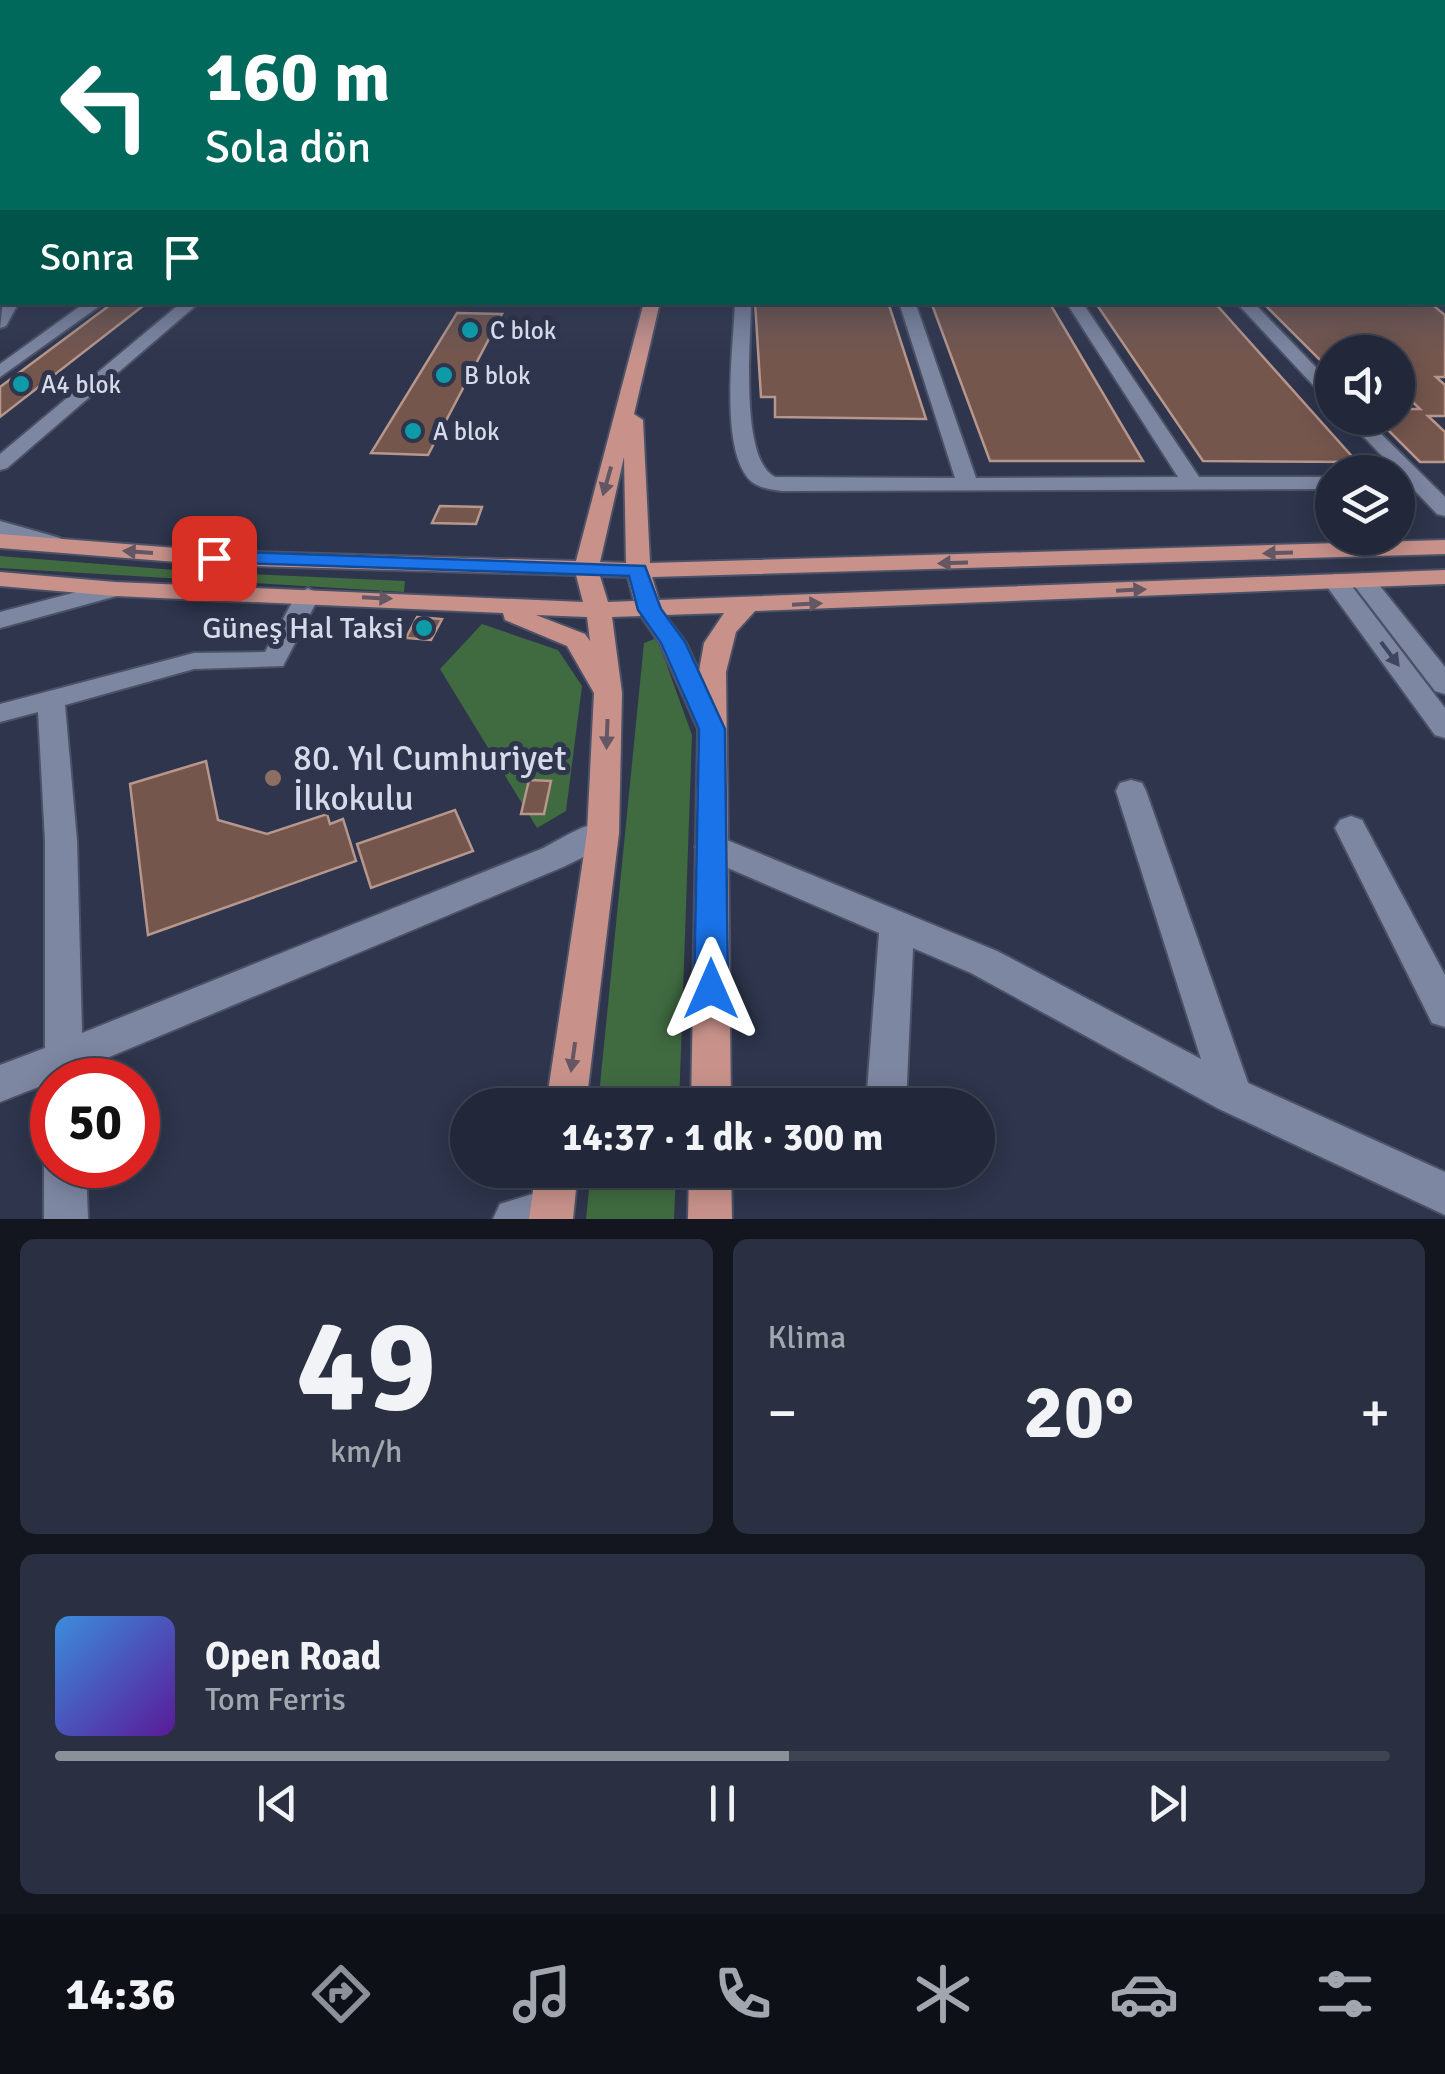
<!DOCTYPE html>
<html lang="tr">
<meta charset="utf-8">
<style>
body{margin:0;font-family:Signika,sans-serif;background:#2a3041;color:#f1f3f6;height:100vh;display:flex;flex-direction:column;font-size:38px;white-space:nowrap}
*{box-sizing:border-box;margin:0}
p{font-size:32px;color:#a2a6ae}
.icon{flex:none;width:55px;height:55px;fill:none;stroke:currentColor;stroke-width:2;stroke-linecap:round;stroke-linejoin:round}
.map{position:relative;height:1219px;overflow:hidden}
.panel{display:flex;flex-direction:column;gap:20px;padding:20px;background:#13161f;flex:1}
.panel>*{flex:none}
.hud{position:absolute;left:0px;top:0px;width:1445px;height:305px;box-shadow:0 5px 25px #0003,0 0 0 2px #3f4453;background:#00695c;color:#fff;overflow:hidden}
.fabs{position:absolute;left:1315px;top:335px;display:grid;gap:20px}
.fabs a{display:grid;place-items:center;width:100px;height:100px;border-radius:50%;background:#222839;box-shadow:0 5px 25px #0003,0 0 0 2px #3f4453;font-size:50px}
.speed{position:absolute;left:30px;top:1058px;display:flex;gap:20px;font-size:50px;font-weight:700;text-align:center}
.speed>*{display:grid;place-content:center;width:130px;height:130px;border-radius:50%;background:#222839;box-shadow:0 5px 25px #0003,0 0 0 2px #3f4453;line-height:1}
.speed .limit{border:15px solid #d22;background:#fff;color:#111}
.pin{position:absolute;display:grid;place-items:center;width:85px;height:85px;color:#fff;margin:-42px;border-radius:20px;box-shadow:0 5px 15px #0006}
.me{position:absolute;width:110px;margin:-55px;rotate:0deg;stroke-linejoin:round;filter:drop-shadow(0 0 8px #0008)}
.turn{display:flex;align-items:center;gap:35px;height:210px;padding:0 40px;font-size:45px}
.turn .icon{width:130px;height:130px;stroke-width:2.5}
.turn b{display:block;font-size:70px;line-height:85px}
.then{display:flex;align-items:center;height:95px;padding:0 40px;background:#0003;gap:20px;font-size:38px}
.big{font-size:75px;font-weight:700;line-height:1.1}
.panel .card{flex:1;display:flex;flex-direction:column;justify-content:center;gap:15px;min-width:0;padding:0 35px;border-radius:15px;background:#2a3041}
.panel .dial{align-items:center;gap:0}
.dial b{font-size:130px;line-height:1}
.song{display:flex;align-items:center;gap:30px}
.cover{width:120px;height:120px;border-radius:15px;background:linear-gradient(135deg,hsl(210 70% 55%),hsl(270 70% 35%))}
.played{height:10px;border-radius:5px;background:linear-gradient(90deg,#8c9099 55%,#3f4453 55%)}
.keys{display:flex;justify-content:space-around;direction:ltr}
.heat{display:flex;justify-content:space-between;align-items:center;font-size:55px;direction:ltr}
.panel .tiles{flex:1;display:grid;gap:20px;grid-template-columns:1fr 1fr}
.card:last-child{grid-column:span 2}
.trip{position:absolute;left:450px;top:1088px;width:545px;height:100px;border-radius:50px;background:#222839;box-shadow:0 5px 25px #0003,0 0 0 2px #3f4453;font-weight:700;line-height:100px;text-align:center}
.tab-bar{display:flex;height:160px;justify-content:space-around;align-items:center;background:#0e1017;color:#a2a6ae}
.tab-bar .icon{width:70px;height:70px}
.tab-bar .active{color:#8c9099}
.tab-bar b{font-size:45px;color:#f1f3f6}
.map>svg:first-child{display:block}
.green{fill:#406b41}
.building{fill:#74564d;stroke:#b7968c;stroke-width:2.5}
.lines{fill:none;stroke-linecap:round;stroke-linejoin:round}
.minor-casing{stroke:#4b5166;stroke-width:4}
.major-casing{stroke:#4b5166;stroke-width:4}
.minor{fill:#7e87a2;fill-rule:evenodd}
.major{fill:#c8928b;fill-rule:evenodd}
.oneway{fill:#645662}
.oneway2{fill:#3e455d}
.route{fill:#1a73e8;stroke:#114b97;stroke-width:2.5}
.culture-dot{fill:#0f9aa8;stroke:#2e354c;stroke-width:4}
.education-dot{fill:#8d6e63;stroke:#2e354c;stroke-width:4}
.labels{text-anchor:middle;stroke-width:10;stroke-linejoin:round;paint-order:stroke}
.far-poi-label{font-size:25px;fill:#d5dbea;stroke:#2e354c;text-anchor:start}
.poi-label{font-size:30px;fill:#d5dbea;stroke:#2e354c;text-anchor:end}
.near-poi-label{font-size:35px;fill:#d5dbea;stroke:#2e354c;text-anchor:start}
</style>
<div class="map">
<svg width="1445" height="1219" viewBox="0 0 1445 1219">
<rect width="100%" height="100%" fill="#2e354c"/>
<g class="green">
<path d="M0,556L200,572L405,581L404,592L0,568Z"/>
<path d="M482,624L558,650L582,686L566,811L537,828L440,669Z"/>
<path d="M657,638L692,735L679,1105H598L644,643Z"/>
<path d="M591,1170H676L674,1219H586Z"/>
</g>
<g class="building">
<path d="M114,302H148L0,417V387Z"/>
<path d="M755,302H888L926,419L775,417V397H761Z"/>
<path d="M931,302H1049L1143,461H990Z"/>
<path d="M1095,302H1214L1357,462L1203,461Z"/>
<path d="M1262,302H1429L1445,315V377H1436L1445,385V416H1428L1445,432V462H1420L1376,418H1398V409H1420L1398,388V352H1332V372Z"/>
<path d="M457,313L502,314L428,455L371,453Z"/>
<path d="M440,506L482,507L476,524L432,523Z"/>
<path d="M417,617L442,619L431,640L406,638Z"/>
<path d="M206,761L218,820L267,834L327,814L330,824L343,819L356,861L148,935L130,784Z"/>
<path d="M529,780L551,781L544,814H521Z"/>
<path d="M455,810L473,851L371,888L357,844Z"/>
</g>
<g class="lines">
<defs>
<g id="minor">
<path d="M1442,235L1445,236V245H1442Z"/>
<path d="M3,302H19L6,326L0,328Z"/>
<path d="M86,302H105L0,377V364Z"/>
<path d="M182,302H200L7,468L0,470V454Z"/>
<path d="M735,302H751C751,340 739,459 775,477L955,478L899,302H915L976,478L1178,477L1066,302H1082L1199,477H1332V489L782,491C772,490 760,488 752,482C718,452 734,344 735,302Z"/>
<path d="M1236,302H1253L1332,384V399L1325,398Z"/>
<path d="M1346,418H1365L1445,497V516L1437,514Z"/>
<path d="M0,521L60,538L64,543L52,550L0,535Z"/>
<path d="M1362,573L1371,575L1445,667V694L1435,691L1350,580Z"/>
<path d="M1335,574L1344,576L1445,708V738L1435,735L1323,581Z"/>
<path d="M115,582L127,589L124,594L0,628V612Z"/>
<path d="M308,588L320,595L283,666L194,669L65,705L77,841L82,1033L541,849C562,839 591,817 614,824L619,833L614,842L563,867L83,1068V1080H52V1094L46,1084L0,1102V1065L45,1048V841L38,712L0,722V704L194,653L265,652L296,595Z"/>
<path d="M1131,780L1142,783L1146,791L1248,1083L1445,1172V1215L1219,1109L971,973L913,948L906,1105H866L879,933L700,856L695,847L700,838L711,835L722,838L997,951L1201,1059L1116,791L1120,783Z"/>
<path d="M1351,816L1362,820L1445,975V1027L1432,1023L1335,828L1340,820Z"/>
<path d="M52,1149V1165H86L88,1219H44V1165Z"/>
<path d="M552,1188L567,1194L573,1209L569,1219H493L500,1204Z"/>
</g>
<g id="major">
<path d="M644,302H660L634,414L643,420L650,563L1445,540V554L652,577L659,600L1445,570V584L755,611L736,632L726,672L731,1105H691L698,729L660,644L641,616L612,617L622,693L619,833L586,1105H546L587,833L594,693L567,646L505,620L503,613L115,596L0,586V572L115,582L583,602L576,575L214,565L0,548V534L214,551L576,561ZM624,457L626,563L600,562ZM600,576L628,577L634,601L608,602ZM724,613L704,643L699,671L686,643L665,615ZM536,615L587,617L590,641L585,634Z"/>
<path d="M536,1170H578L573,1219H529Z"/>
<path d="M689,1170H731L732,1219H688Z"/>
</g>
</defs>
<use href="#minor" class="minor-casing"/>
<use href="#major" class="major-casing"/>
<use href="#minor" class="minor"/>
<use href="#major" class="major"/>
</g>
<defs><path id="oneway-solid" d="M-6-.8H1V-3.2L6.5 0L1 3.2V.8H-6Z" transform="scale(2.5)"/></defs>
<g class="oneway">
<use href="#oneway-solid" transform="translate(607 481) rotate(106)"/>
<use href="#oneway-solid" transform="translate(138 552) rotate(-176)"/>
<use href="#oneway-solid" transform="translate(1278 553) rotate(178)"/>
<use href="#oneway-solid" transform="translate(953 563) rotate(178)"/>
<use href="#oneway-solid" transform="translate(1131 590) rotate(-3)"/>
<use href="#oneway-solid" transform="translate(377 598) rotate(3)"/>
<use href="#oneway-solid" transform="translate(807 604) rotate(-3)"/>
<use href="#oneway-solid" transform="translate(607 734) rotate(92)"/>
<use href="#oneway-solid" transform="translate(573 1057) rotate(98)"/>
</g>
<use class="oneway2" href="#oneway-solid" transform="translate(1390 654) rotate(53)"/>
<linearGradient id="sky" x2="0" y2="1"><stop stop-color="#191d2a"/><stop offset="0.52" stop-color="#46516c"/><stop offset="1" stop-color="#46516c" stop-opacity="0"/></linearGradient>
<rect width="1445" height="357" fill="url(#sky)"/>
<path class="route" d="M214,551L645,566L661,609L685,642L725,729L728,989L723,999L711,1003L699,999L694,989L699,729L661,643L638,610L629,576L206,562L203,558Z"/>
<g class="culture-dot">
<circle cx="470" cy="330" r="10"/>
<circle cx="444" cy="375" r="10"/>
<circle cx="21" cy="384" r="10"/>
<circle cx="413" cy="431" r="10"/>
<circle cx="424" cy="628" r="10"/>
</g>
<circle class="education-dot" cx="273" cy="778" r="10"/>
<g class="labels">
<g class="far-poi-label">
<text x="490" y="339">C blok</text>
<text x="464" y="384">B blok</text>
<text x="41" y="393">A4 blok</text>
<text x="433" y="440">A blok</text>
</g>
<g class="poi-label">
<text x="404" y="638">Güneş Hal Taksi</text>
</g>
<g class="near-poi-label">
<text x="293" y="770">80. Yıl Cumhuriyet<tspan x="293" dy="40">İlkokulu</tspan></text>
</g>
</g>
</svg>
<div class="fabs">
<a><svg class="icon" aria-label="sound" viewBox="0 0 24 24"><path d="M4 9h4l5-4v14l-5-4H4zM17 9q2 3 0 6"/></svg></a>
<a><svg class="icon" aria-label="layers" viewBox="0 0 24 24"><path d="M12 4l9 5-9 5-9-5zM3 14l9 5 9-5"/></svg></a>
</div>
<div class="speed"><div class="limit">50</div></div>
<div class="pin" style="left:214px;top:558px;background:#d93025"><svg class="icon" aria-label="arrive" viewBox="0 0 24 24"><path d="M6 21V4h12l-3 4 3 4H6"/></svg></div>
<svg class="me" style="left:711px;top:989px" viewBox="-20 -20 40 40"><path d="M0-17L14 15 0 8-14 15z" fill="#1a73e8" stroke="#fff" stroke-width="4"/></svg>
<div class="trip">14:37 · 1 dk · 300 m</div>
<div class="hud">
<div class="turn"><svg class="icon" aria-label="left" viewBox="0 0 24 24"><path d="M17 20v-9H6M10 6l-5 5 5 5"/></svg><div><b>160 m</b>Sola dön</div></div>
<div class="then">Sonra<svg class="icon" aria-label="arrive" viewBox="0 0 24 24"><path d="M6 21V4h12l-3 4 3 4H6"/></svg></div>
</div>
</div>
<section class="panel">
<div class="tiles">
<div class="card dial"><b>49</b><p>km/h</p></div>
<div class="card"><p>Klima</p>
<div class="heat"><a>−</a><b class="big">20°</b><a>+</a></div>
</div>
<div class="card">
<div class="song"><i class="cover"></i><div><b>Open Road</b><p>Tom Ferris</p></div></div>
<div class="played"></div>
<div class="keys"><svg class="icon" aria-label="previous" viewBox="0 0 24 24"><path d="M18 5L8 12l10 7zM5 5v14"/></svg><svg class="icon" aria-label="pause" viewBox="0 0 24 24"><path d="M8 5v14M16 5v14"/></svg><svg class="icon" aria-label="next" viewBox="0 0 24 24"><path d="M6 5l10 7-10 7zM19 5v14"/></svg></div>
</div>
</div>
</section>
<nav class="tab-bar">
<b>14:36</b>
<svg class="icon active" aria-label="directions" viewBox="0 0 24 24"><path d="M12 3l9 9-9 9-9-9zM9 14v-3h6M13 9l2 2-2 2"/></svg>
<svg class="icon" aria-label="music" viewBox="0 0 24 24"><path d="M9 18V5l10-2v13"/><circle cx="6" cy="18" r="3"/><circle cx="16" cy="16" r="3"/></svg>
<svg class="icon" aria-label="phone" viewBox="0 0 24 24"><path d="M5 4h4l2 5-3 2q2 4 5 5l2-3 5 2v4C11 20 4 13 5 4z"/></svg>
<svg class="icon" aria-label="climate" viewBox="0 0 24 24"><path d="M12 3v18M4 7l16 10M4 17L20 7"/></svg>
<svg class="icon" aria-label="car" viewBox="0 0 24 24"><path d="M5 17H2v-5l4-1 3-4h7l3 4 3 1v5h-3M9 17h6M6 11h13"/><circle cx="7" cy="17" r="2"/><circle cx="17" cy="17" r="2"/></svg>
<svg class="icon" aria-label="filters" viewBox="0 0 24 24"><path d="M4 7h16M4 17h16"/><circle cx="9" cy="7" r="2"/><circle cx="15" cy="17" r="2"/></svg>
</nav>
